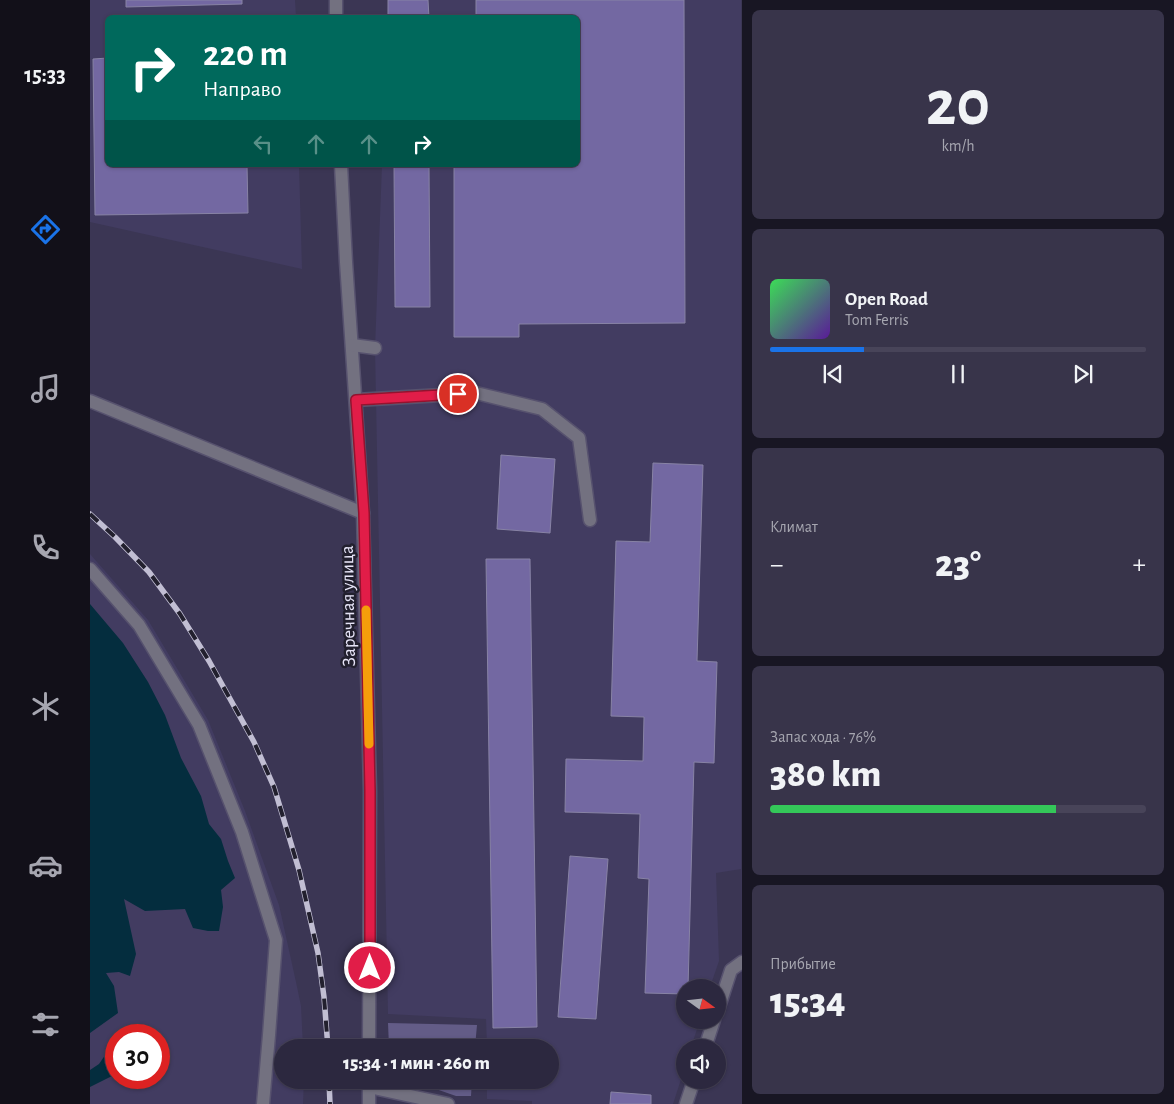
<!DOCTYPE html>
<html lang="ru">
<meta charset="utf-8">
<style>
body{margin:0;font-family:"Alegreya Sans",sans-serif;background:#38344a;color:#f1f3f6;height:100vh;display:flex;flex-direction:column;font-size:19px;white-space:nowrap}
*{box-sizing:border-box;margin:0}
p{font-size:16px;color:#a6a6b0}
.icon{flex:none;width:28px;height:28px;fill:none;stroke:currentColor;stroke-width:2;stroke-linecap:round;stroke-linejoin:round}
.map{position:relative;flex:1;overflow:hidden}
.panel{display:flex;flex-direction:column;gap:10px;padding:10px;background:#181623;width:432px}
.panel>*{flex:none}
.guide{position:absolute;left:15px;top:15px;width:475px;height:152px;border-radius:8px;box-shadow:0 1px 4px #0004,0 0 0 1px #484459;background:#00695c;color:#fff;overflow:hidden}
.needle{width:32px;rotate:105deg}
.buttons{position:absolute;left:586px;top:979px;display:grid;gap:10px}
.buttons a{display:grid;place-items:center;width:50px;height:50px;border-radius:50%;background:#2c283f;box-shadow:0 1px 4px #0004,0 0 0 1px #484459;font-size:25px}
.speed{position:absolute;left:15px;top:1024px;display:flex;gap:10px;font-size:25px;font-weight:700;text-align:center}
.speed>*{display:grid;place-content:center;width:65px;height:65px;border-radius:50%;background:#2c283f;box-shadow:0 1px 4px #0004,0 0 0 1px #484459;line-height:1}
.speed .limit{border:8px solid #d22;background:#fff;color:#111}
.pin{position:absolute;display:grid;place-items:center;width:42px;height:42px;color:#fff;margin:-21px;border:2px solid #fff;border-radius:50%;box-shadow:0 1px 5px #0007}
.me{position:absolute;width:55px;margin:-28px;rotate:0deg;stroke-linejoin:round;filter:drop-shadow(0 0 4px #0008)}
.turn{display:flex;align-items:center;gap:18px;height:105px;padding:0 15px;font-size:22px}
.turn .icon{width:65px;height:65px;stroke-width:2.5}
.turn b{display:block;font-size:35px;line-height:42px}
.lanes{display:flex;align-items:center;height:48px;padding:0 15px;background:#0003;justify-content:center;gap:25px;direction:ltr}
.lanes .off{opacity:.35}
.big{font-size:38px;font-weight:800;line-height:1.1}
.panel .widget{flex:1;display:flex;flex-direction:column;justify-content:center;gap:8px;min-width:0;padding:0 18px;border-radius:8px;background:#38344a}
.panel .dial{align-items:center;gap:0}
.dial b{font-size:65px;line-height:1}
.song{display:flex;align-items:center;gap:15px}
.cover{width:60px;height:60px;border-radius:8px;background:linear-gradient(135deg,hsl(130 70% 55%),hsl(270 70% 35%))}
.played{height:5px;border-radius:2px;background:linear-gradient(90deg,#1a73e8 25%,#484459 25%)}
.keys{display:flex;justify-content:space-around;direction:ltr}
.heat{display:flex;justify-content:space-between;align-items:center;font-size:28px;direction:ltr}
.charge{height:8px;border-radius:4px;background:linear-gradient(90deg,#34c759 76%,#484459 0)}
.trip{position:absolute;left:184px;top:1039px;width:285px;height:50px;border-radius:25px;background:#2c283f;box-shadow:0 1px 4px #0004,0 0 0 1px #484459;font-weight:800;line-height:50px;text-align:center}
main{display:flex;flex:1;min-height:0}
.menu{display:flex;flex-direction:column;width:90px;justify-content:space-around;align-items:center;background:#121019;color:#a6a6b0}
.menu .icon{width:35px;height:35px}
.menu .active{color:#1a73e8}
.menu b{font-size:22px;color:#f1f3f6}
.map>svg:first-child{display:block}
.built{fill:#423c61;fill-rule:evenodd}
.green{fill:#635c87}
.water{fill:#042d3e}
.building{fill:#7368a2;stroke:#8883a5}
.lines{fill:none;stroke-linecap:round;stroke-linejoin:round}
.minor-casing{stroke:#57526e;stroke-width:15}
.minor{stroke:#737180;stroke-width:12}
.rail-casing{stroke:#c1bed3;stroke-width:5.5}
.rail{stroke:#22202e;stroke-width:4;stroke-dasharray:11;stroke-linecap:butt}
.route-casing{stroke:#92132f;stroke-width:12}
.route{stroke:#e11d48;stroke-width:9}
.slow{stroke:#f59e0b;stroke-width:9}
.labels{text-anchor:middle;stroke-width:5;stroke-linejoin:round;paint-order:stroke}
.street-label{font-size:19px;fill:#e7e5f8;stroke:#22202e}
</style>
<main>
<nav class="menu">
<b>15:33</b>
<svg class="icon active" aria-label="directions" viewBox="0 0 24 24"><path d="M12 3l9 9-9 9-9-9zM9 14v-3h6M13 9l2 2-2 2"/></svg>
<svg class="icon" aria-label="music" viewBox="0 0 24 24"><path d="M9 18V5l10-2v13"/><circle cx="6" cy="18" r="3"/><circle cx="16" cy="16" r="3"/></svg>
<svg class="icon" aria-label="phone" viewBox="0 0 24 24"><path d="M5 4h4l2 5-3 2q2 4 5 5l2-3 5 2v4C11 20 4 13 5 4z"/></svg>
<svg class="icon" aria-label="climate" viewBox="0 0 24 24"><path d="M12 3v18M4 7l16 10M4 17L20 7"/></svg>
<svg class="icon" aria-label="car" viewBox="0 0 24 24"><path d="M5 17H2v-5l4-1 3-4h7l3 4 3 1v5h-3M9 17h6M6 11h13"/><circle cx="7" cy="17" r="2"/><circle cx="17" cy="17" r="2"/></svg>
<svg class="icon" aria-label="filters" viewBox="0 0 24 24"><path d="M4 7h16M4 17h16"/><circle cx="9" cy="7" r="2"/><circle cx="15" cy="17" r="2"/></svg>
</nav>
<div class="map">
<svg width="652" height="1104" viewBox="0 0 652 1104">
<rect width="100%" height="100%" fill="#3b3654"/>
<g class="built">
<path d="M0,0H205L206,17L18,18V165H209L212,269L0,222Z"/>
<path d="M298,0H651V869L626,873L629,961L620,987L595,988V1020H610L601,1047L595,1048V1067L583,1104H442V1101L397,1099V1080H460V1048L397,1047L396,1019L298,1014L285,348L292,165H488V18L297,17Z"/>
<path d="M0,554L58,620L118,720L155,811L189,905L206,982L211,1006L213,1047L192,1048V1080H214L213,1104H0ZM26,1035H69V1078H26Z"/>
</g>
<g class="green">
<path d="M298,1023L387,1025L385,1047H299Z"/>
<path d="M320,1080H382L381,1096H366Z"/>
</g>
<g class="water">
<path d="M0,604L33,643L58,682L75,715L91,758L111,796L119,824L131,839L138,861L145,878L131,890L133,907L129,931H118L103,928L95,909L55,911L34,899L46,954L40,976L29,972L16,973L24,986L28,1013L0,1033Z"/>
<path d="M18,1051L26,1053V1074L0,1087V1070L9,1064Z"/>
</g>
<g class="building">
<path d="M36,0H152V4L36,7Z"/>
<path d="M298,0H338L339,18H298Z"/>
<path d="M386,0H594L595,323L429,324V337H364V165H488V18H386Z"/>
<path d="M18,58V165H157L158,213L5,215L3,59Z"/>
<path d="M304,165H339L340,307H305Z"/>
<path d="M411,455L465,459L460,533L407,529Z"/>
<path d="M563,463L613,465L607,661L627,662L624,763L604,762L598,988H595V994L555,993L559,879L548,878L550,814L475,812L476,759L553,761L554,717L521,716L526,541L560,542Z"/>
<path d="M396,559H440L447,1027L403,1028Z"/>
<path d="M480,856L518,859L506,1019L468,1017Z"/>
<path d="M521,1092L561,1095V1104H520Z"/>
</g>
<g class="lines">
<defs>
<g id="minor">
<path d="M246,0V18"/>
<path d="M251,165L256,262L273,513L280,791L279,1048"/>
<path d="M262,345L285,348"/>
<path d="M266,400L386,393L452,409L489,438L500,520"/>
<path d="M0,401L273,513"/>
<path d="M0,569L49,625L109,725L152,832L186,940L179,1035L173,1104"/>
<path d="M628,1010L641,970L652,962"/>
<path d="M615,1048L624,1020"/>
<path d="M279,1087L358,1104"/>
<path d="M279,1104V1080"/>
<path d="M596,1104L604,1080"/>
</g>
</defs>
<use href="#minor" class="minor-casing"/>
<use href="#minor" class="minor"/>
<defs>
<g id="rail">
<path d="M0,514L25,537L59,572L90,614L119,661L164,742L184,787L209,870L228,953L234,997L238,1048"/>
<path d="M239,1080L240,1104"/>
</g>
</defs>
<use href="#rail" class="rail-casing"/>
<use href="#rail" class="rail"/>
</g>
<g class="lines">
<defs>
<path id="route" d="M280,968V791L274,513L266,400L368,394"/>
</defs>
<use href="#route" class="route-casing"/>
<use href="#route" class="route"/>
<path class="slow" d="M276,610L279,744"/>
</g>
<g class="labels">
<g class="street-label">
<text transform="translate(257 606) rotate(-91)" y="7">Заречная улица</text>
</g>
</g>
</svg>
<div class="buttons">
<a><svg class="needle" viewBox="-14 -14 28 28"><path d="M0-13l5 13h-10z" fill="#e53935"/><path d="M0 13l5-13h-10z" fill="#a6a6b0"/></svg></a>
<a><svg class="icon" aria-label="sound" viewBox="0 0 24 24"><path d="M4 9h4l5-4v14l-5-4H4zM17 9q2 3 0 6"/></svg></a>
</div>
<div class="speed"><div class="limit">30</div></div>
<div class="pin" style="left:368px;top:394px;background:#d93025"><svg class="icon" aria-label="arrive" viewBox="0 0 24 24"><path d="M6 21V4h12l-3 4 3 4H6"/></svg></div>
<svg class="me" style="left:280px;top:968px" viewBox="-20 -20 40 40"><circle r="17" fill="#e11d48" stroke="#fff" stroke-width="3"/><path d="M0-11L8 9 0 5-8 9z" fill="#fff"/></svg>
<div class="trip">15:34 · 1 мин · 260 m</div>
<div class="guide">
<div class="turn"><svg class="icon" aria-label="right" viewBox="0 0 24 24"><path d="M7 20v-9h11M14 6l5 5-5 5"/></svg><div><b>220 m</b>Направо</div></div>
<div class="lanes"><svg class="icon off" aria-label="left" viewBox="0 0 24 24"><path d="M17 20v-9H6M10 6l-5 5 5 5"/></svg><svg class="icon off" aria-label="ahead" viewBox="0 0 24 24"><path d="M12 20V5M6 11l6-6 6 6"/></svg><svg class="icon off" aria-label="ahead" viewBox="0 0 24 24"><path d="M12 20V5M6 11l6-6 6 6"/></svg><svg class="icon" aria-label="right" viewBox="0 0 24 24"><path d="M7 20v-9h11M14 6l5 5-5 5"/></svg></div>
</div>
</div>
<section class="panel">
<div class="widget dial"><b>20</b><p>km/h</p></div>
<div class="widget">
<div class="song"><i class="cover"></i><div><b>Open Road</b><p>Tom Ferris</p></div></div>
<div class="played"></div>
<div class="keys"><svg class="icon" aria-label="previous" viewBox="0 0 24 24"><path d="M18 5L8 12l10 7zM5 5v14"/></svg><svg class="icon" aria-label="pause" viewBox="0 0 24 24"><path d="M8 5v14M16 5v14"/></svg><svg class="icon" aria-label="next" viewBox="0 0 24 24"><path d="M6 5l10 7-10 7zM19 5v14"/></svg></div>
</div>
<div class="widget"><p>Климат</p>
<div class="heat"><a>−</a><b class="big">23°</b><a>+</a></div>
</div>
<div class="widget"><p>Запас хода · 76%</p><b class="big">380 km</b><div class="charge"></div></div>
<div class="widget"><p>Прибытие</p><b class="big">15:34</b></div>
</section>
</main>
